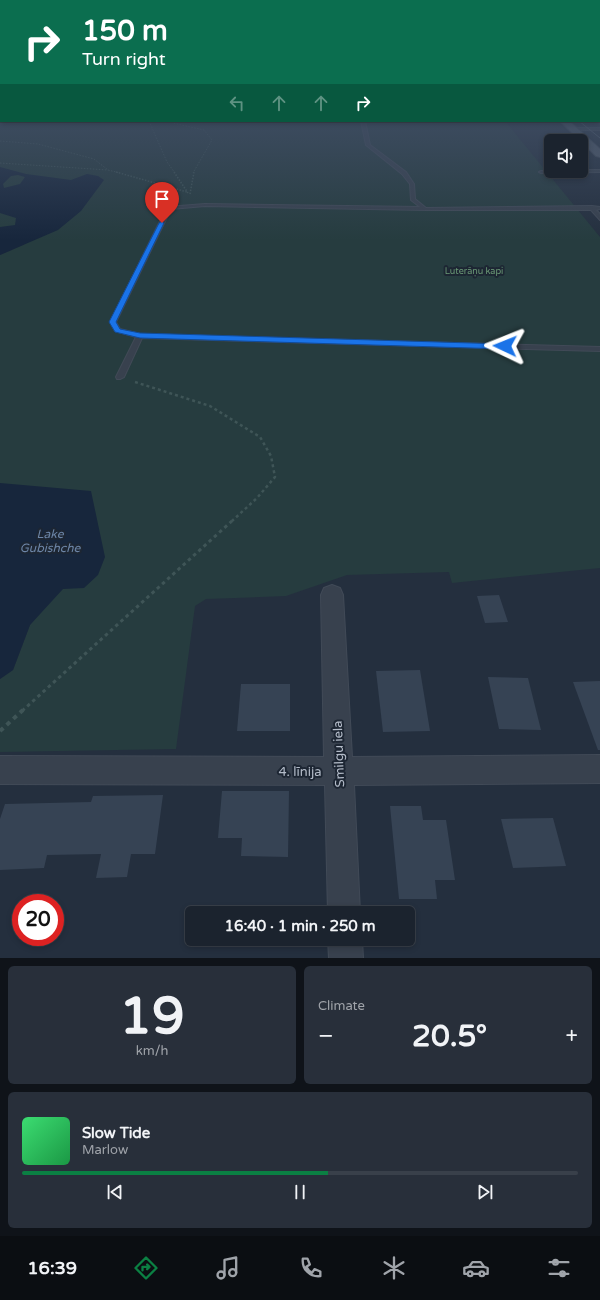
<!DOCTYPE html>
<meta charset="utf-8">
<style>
body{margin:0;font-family:"Varela Round",sans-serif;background:#282f3a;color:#f1f3f6;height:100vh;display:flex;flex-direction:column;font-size:15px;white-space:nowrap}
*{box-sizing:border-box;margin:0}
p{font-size:13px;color:#a0a4aa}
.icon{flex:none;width:22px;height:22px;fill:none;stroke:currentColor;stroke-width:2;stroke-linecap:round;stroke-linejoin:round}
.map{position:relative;height:958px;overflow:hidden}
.drawer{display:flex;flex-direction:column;gap:8px;padding:8px;background:#0f1319;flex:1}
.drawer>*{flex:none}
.banner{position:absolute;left:0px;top:0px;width:600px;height:122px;box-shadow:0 2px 6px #0003,0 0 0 1px #39404a;background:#0b6e4f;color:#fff;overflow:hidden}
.buttons{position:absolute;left:544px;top:134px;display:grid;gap:8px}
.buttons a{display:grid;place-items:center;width:44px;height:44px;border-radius:6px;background:#1b232e;box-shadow:0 2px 6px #0003,0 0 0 1px #39404a;font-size:20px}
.speed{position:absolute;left:12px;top:894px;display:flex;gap:8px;font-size:20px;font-weight:700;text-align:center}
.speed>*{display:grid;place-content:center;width:52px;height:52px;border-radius:50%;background:#1b232e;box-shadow:0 2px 6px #0003,0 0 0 1px #39404a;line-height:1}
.speed .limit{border:6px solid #d22;background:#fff;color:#111}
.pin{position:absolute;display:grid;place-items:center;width:34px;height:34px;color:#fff;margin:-41px -17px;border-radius:50% 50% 50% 0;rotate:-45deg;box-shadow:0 0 4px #0007}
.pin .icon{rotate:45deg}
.me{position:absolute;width:44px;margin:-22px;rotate:272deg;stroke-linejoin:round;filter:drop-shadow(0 0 3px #0008)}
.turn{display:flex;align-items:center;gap:14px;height:84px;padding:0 16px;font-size:18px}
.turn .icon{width:52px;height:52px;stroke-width:2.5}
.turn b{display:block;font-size:28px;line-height:34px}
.lanes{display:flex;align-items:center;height:38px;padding:0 16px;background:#0003;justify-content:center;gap:20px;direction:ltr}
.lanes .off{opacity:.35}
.big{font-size:30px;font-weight:700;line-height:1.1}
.drawer .card{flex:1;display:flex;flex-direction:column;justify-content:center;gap:6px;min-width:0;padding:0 14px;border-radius:6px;background:#282f3a}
.drawer .dial{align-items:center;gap:0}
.dial b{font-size:52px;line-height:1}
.song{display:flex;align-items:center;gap:12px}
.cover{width:48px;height:48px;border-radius:6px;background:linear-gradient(135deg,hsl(140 70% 55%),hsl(140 70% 35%))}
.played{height:4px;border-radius:2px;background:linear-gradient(90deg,#0b8043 55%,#39404a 55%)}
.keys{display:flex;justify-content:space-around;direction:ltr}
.heat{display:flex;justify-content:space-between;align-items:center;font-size:22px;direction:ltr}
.drawer .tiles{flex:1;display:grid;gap:8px;grid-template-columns:1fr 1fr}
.card:last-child{grid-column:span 2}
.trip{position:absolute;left:185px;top:906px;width:230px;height:40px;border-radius:6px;background:#1b232e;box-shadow:0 2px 6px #0003,0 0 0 1px #39404a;font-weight:700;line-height:40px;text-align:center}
.tabs{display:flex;height:64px;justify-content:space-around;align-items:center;background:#0b0e12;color:#a0a4aa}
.tabs .icon{width:28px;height:28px}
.tabs .current{color:#0b8043}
.tabs b{font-size:18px;color:#f1f3f6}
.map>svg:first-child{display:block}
.green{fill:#263c3f}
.water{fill:#17263c;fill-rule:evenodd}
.building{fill:#364354}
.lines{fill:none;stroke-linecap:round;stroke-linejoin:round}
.lane-casing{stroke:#414a57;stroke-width:2}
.street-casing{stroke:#414a57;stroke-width:2}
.primary-casing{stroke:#414a57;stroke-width:2}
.path-far4{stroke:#3f5557;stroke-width:1;stroke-dasharray:1.5 1.5;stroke-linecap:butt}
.path-far3{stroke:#3f5557;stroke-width:1.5;stroke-dasharray:1.5 1.5;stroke-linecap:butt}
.path-far2{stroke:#3f5557;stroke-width:2.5;stroke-dasharray:3 3;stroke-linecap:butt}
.path-far1{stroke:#3f5557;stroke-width:3;stroke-dasharray:3.5 3.5;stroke-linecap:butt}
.path{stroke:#3f5557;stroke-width:4;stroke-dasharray:4.5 4.5;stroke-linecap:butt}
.lane{fill:#38414e;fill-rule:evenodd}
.street{fill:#38414e;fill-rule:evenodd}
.primary{fill:#56606e;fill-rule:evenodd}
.tram{stroke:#5a6575;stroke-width:1}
.route{fill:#1a73e8;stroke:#114b97}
.labels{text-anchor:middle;stroke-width:4;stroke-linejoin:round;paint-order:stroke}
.far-park-label{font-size:9px;fill:#6b9a76;stroke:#1d2633}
.water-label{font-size:12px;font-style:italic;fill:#6d86a8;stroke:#1d2633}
.near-street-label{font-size:13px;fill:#b4bcc9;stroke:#1d2633}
</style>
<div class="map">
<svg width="600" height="958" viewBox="0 0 600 958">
<rect width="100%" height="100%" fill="#242f3e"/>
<path class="green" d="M0,105L1,121H505L600,237V568L452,583L449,572L347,575L286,596L206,599L195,606L176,749L0,752V679L13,670L30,625L41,612L0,502V255L23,245L28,238L0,235Z"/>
<g class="water">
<path d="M0,167L26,174L71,180L87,174L98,176L104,180L81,211L58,230L0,255V227L15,225L16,218L0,213ZM18,175L25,177L20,184L4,188L3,184L11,176Z"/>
<path d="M0,483L91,491L105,557L98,575L84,588L63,589L30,625L13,670L0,679Z"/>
</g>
<g class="building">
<path d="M499,595L508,622L485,623L477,596Z"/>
<path d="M420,670L430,731L383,732L376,671Z"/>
<path d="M488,677L528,678L541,730L499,729Z"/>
<path d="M600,681V750H598L573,682Z"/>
<path d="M241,684H290V731H237Z"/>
<path d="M222,791H289L288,857L241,856L242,838H218Z"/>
<path d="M163,795L155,854H131L127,877L96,878L101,854L47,855L44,868L0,870V819L5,804L91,802L93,796Z"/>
<path d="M390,806H421L423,820H446L455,880H435L437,899H399Z"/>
<path d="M553,818L566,866L513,868L501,819Z"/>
</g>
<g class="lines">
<defs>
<g id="lane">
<path d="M361,121H365L370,145L406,172L414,184L415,199L426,208L592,206L600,207V209L596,210L600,214V220L591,210H425L205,206L171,209L116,322L120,329L140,334L600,347V351L142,338L124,377L120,379H117L116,377L136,337L115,331L110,322L167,207L205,204L420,207L411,200L410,184L402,174L366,145Z"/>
<path d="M573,128H600V130H572Z"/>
<path d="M581,170H600V172L541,173L539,172L541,171Z"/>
</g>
<g id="street">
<path d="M332,585L340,588L343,595L352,757L600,755V783L354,785L360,913H328L325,785L0,784V756L324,757L321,595L324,588Z"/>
<path d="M328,939H362L363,958H329Z"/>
</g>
<path id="primary" d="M560,121H569L600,149V157L596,156Z"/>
</defs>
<use href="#lane" class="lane-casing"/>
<use href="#street" class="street-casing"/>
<use href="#primary" class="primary-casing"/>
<g class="path-far4">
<path d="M149,121L167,162L175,173"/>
<path d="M172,121L173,123L204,130L212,140L193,173"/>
<path d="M0,141L38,144L94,159L108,170L120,173"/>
<path d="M0,163L108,170"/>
</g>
<g class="path-far3">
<path d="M116,172L187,192"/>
<path d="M174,172L188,193"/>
<path d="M190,194L194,172"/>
</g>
<path class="path-far2" d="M135,382L210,406L260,437L271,456L275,477L257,498L232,521"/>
<path class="path-far1" d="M22,711L233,520"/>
<path class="path" d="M0,731L23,710"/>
<use href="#lane" class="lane"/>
<use href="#street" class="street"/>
<use href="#primary" class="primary"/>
<path class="tram" d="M579,121L600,138"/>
</g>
<linearGradient id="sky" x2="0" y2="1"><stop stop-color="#141a22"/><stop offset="0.44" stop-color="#3f4d63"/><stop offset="1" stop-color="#3f4d63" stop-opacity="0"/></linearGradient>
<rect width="600" height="240" fill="url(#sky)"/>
<path class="route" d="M162,221L164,223L116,322L120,329L140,333L505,344L508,346L505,349L140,338L115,332L109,322L159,223Z"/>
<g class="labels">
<g class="far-park-label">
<text x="474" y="274">Luterāņu kapi</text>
</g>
<g class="water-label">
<text x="50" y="538">Lake<tspan x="50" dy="14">Gubishche</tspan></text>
</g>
<g class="near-street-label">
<text transform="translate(338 754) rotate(-92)" y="5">Smilgu iela</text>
<text x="300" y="776">4. līnija</text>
</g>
</g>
</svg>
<div class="buttons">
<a><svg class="icon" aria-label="sound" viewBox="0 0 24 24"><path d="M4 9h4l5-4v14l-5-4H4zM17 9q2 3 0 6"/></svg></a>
</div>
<div class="speed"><div class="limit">20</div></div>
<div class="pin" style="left:162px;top:223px;background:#d93025"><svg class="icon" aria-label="arrive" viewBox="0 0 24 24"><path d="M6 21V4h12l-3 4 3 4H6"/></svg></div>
<svg class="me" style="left:505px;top:346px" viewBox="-20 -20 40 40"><path d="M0-17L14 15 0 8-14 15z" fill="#1a73e8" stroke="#fff" stroke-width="4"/></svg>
<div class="trip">16:40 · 1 min · 250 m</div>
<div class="banner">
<div class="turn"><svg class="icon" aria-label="right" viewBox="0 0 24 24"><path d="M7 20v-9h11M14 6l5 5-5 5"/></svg><div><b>150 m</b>Turn right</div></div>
<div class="lanes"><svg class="icon off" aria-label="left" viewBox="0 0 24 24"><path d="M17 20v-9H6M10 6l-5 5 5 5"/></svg><svg class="icon off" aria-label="ahead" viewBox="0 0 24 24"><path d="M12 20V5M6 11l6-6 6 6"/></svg><svg class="icon off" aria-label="ahead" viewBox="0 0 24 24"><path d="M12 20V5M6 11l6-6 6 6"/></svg><svg class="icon" aria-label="right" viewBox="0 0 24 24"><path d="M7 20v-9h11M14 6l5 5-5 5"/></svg></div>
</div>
</div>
<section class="drawer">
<div class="tiles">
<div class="card dial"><b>19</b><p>km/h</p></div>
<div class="card"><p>Climate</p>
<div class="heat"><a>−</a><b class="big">20.5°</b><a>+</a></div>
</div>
<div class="card">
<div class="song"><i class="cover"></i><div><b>Slow Tide</b><p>Marlow</p></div></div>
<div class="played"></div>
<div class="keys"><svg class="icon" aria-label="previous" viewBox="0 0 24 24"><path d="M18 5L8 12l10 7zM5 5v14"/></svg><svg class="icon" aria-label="pause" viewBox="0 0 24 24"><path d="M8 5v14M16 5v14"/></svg><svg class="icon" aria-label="next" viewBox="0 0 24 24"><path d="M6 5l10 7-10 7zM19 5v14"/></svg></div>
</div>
</div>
</section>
<nav class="tabs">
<b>16:39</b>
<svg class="icon current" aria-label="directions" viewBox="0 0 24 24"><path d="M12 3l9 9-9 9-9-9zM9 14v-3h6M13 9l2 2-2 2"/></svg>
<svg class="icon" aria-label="music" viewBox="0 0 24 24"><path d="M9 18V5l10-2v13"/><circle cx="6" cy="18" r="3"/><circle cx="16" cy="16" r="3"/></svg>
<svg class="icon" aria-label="phone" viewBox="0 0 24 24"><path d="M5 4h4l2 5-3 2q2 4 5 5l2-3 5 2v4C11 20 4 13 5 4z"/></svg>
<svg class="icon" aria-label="climate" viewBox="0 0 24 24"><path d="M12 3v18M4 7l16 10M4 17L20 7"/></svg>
<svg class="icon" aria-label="car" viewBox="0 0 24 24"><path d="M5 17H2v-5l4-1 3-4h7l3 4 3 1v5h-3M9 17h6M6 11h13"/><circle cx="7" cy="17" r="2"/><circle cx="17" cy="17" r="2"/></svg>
<svg class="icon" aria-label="filters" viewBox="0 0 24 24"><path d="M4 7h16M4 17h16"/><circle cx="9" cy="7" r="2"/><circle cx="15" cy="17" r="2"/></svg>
</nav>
